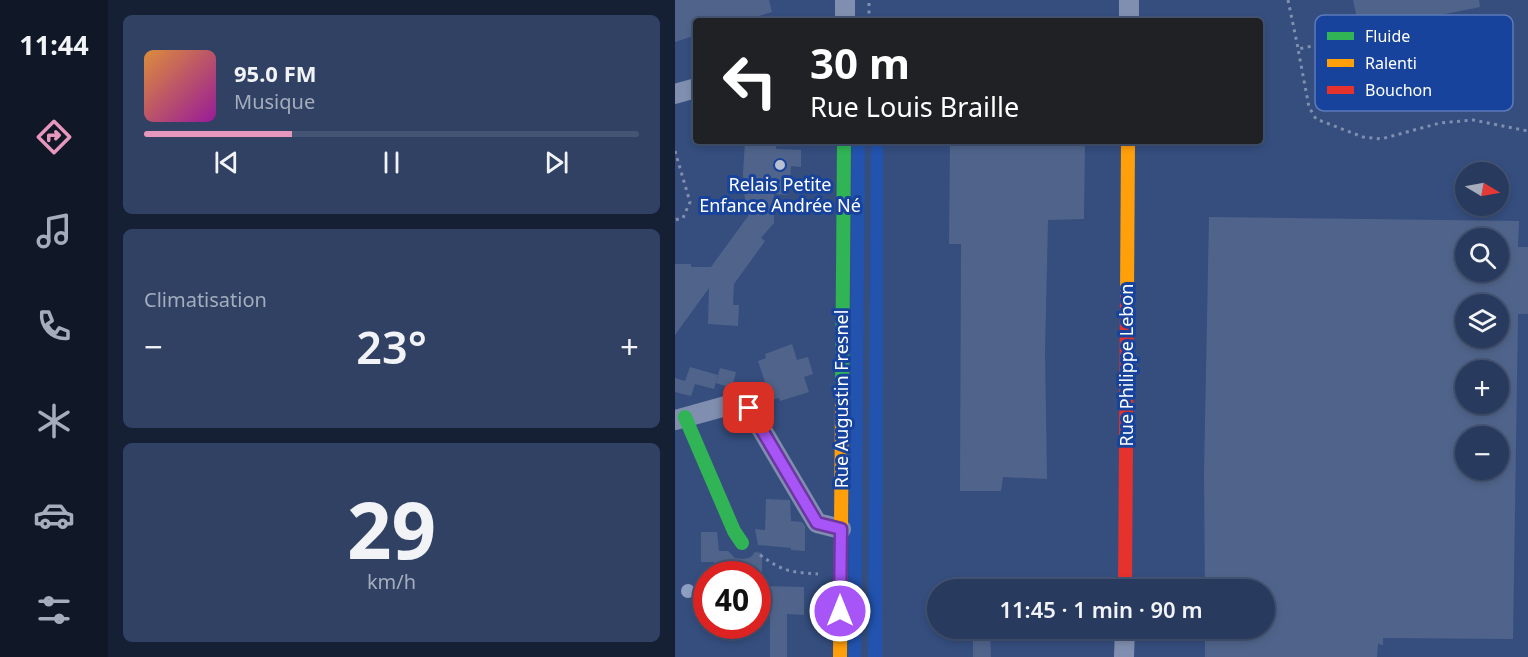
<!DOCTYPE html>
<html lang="fr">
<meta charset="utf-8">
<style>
body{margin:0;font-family:"Noto Sans",sans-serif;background:#304164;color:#f1f3f6;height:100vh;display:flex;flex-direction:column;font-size:22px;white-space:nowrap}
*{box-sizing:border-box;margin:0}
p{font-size:20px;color:#a5adbc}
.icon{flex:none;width:33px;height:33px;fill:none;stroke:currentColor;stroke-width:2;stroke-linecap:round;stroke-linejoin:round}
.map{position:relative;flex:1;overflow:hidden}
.details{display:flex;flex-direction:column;gap:15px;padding:15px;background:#162034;width:567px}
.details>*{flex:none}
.top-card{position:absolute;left:18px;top:18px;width:570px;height:126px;border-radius:6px;box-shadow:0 3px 9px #0003,0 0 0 2px #445473;background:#202124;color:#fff;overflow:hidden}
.needle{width:39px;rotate:100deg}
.controls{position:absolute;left:780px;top:162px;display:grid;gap:12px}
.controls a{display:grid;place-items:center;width:54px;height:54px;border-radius:50%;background:#283a5e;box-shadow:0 3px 9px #0003,0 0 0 2px #445473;font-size:30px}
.speed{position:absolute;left:18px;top:561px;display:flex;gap:12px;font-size:30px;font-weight:700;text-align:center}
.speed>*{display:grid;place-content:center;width:78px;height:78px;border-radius:50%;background:#283a5e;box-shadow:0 3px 9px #0003,0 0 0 2px #445473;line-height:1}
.speed .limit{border:9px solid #d22;background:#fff;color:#111}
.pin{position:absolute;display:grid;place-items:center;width:51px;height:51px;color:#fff;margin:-26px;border-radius:12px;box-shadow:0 3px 9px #0006}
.me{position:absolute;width:66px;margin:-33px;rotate:0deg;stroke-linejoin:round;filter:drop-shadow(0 0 4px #0008)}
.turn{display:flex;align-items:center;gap:21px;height:126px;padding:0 18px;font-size:27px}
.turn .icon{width:78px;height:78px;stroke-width:2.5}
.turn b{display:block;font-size:42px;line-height:51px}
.big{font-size:45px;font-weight:600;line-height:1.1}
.details .widget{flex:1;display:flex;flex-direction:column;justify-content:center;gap:9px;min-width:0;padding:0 21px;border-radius:9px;background:#304164}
.details .dial{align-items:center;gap:0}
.dial b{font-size:78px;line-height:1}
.song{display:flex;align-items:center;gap:18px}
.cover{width:72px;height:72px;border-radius:9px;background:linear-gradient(135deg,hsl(30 70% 55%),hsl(300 70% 35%))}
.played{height:6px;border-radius:3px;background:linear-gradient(90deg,#e797bd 30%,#445473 30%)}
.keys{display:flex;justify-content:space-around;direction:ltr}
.heat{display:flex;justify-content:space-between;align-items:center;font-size:33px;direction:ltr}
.trip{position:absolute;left:252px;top:579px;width:348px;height:60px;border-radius:30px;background:#283a5e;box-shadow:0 3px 9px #0003,0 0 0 2px #445473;font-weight:600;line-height:60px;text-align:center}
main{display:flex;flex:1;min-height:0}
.tab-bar{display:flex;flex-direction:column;width:108px;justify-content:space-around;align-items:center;background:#101726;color:#a5adbc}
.tab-bar .icon{width:42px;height:42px}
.tab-bar .current{color:#e797bd}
.tab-bar b{font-size:27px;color:#f1f3f6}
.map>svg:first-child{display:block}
.green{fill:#2253ae}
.building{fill:#50648b;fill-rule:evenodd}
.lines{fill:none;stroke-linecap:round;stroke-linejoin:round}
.path{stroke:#808faf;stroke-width:3;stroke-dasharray:3 4.5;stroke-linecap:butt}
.street{stroke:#808faf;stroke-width:20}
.fast{stroke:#30b455;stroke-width:14}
.slow{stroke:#ff9f0a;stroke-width:14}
.jam{stroke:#e5322d;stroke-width:14}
.tree{fill:#8da0c3}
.route-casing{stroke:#6d37a1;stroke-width:15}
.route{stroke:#a855f7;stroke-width:10}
.poi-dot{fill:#b8c1d2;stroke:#17439c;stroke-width:2}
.labels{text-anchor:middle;stroke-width:6;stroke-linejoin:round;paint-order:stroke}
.poi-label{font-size:18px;fill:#fff;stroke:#17439c}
.street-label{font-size:18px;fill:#fff;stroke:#17439c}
.key{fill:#17439c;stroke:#5d7bba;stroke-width:1.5}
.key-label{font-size:16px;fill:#fff}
</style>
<main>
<nav class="tab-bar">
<b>11:44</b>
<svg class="icon current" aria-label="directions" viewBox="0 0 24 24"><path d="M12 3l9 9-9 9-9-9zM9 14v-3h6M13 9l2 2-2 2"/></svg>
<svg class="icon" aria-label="music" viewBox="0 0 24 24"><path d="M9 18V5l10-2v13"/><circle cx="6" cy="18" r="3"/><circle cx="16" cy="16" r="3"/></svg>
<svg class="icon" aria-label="phone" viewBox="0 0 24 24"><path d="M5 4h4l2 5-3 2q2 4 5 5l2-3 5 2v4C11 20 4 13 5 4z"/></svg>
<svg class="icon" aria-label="climate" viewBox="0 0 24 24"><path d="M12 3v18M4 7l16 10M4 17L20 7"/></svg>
<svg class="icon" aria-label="car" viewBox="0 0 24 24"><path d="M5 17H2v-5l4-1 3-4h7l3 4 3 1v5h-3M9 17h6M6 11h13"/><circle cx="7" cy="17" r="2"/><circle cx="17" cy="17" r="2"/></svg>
<svg class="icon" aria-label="filters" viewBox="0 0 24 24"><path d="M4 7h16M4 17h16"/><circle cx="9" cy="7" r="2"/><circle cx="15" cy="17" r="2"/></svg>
</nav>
<section class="details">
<div class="widget">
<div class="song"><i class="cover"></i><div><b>95.0 FM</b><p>Musique</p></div></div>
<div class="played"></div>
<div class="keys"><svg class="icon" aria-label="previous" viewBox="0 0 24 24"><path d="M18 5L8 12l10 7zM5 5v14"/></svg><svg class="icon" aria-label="pause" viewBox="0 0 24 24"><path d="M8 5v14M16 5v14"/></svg><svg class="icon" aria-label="next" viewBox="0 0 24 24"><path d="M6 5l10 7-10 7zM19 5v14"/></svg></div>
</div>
<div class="widget"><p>Climatisation</p>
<div class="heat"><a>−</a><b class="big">23°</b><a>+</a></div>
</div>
<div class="widget dial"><b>29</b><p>km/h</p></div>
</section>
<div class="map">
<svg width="853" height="657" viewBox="0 0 853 657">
<rect width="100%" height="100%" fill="#354e7e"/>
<g class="green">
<path d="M177,141H190L186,657H173Z"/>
<path d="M196,141H208L207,657H193Z"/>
</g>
<g class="building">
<path d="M0,0H94L97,12L68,21H21V35L0,42Z"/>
<path d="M678,0H804L805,7L685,31Z"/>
<path d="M70,141H101V149L126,150V167L116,166L115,183H112V195L99,194V223L86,238L90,241L59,284L58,305H64L63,326L33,324L34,288L0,335V264H16V267H36L84,201H70L68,174Z"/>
<path d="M275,141H410L409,219L373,220L370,352L372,479L328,477L326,491H285L286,244H274Z"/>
<path d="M534,217L844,221L843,247H853V314H843L838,639L708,638V645L703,644L702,657H530V628H590V590H530L529,474ZM790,238H824V272H790ZM790,304H824V338H790ZM790,370H824V404H790ZM790,436H824V470H790Z"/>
<path d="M117,344L122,360L133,357L138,374L129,377L134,392L105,401L104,398L96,400L83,361L91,358L90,354Z"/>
<path d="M15,367L43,375L39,389L20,384L16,396L0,392V378L10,381Z"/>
<path d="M45,368L61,372L57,388L41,383Z"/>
<path d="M91,499L115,500L116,521L127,522L130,526V551L116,550V548L83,545L80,529L90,530Z"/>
<path d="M26,532H42L44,551H53L60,558L69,559L76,557L80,552L87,553V574H39V562H26Z"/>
<path d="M82,586L129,587V615L112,614V657H95V602H82Z"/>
<path d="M298,628H315L316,657H298Z"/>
</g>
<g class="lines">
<g class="path">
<path d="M613,0L623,48"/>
<path d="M194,21V0"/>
<path d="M708,21L720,84"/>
<path d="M709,31L623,49L634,107L641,119L688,137L706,139L765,123L798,120L853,131"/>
<path d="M0,151L15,202L8,218L0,220"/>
<path d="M85,555C109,572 115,572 143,574"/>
</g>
<g class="street">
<path d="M170,21V0"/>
<path d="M454,21V0"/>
<path d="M0,94L21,88"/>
<path d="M0,420L58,404L74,408L142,523L166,529"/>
<path d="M449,657L450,628"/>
</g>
<g class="fast">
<path d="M167,401L169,141"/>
<path d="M10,417L59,531L67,543"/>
</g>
<g class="slow">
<path d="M452,296L453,141"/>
<path d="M165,657L167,401"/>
</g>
<path class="jam" d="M450,590L452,296"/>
</g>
<circle class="tree" cx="13" cy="591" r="7"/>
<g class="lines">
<defs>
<path id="route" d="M74,408L142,523L166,529L165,611"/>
</defs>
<use href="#route" class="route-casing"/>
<use href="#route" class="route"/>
</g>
<circle class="poi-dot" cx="105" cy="165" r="6"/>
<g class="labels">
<g class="poi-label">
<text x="105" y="191">Relais Petite<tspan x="105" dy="21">Enfance Andrée Né</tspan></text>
</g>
<g class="street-label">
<text transform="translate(452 365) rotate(-90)" y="6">Rue Philippe Lebon</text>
<text transform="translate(167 399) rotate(-90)" y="6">Rue Augustin Fresnel</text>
</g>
</g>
<rect x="640" y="15" width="198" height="96" rx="9" class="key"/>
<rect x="652" y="32" width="27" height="8" fill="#30b455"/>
<rect x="652" y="59" width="27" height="8" fill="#ff9f0a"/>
<rect x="652" y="86" width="27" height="8" fill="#e5322d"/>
<g class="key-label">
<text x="690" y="42">Fluide</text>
<text x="690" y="69">Ralenti</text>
<text x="690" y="96">Bouchon</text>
</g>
</svg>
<div class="controls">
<a><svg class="needle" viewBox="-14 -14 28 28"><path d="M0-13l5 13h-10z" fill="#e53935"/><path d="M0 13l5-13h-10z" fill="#a5adbc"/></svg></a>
<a><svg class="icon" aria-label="search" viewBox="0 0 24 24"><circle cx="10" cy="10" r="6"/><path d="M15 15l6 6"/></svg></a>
<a><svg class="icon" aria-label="layers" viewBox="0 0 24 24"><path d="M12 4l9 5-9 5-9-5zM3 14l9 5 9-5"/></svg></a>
<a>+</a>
<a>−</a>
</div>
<div class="speed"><div class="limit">40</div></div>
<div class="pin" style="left:74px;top:408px;background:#d93025"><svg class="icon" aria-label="arrive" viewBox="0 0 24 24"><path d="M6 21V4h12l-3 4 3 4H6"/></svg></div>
<svg class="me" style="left:165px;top:611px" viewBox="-20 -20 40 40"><circle r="17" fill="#a855f7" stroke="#fff" stroke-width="3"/><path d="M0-11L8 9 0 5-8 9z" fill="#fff"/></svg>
<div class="trip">11:45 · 1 min · 90 m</div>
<div class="top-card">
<div class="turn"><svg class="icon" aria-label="left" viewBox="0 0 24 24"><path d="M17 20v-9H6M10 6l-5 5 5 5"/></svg><div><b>30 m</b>Rue Louis Braille</div></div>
</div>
</div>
</main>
